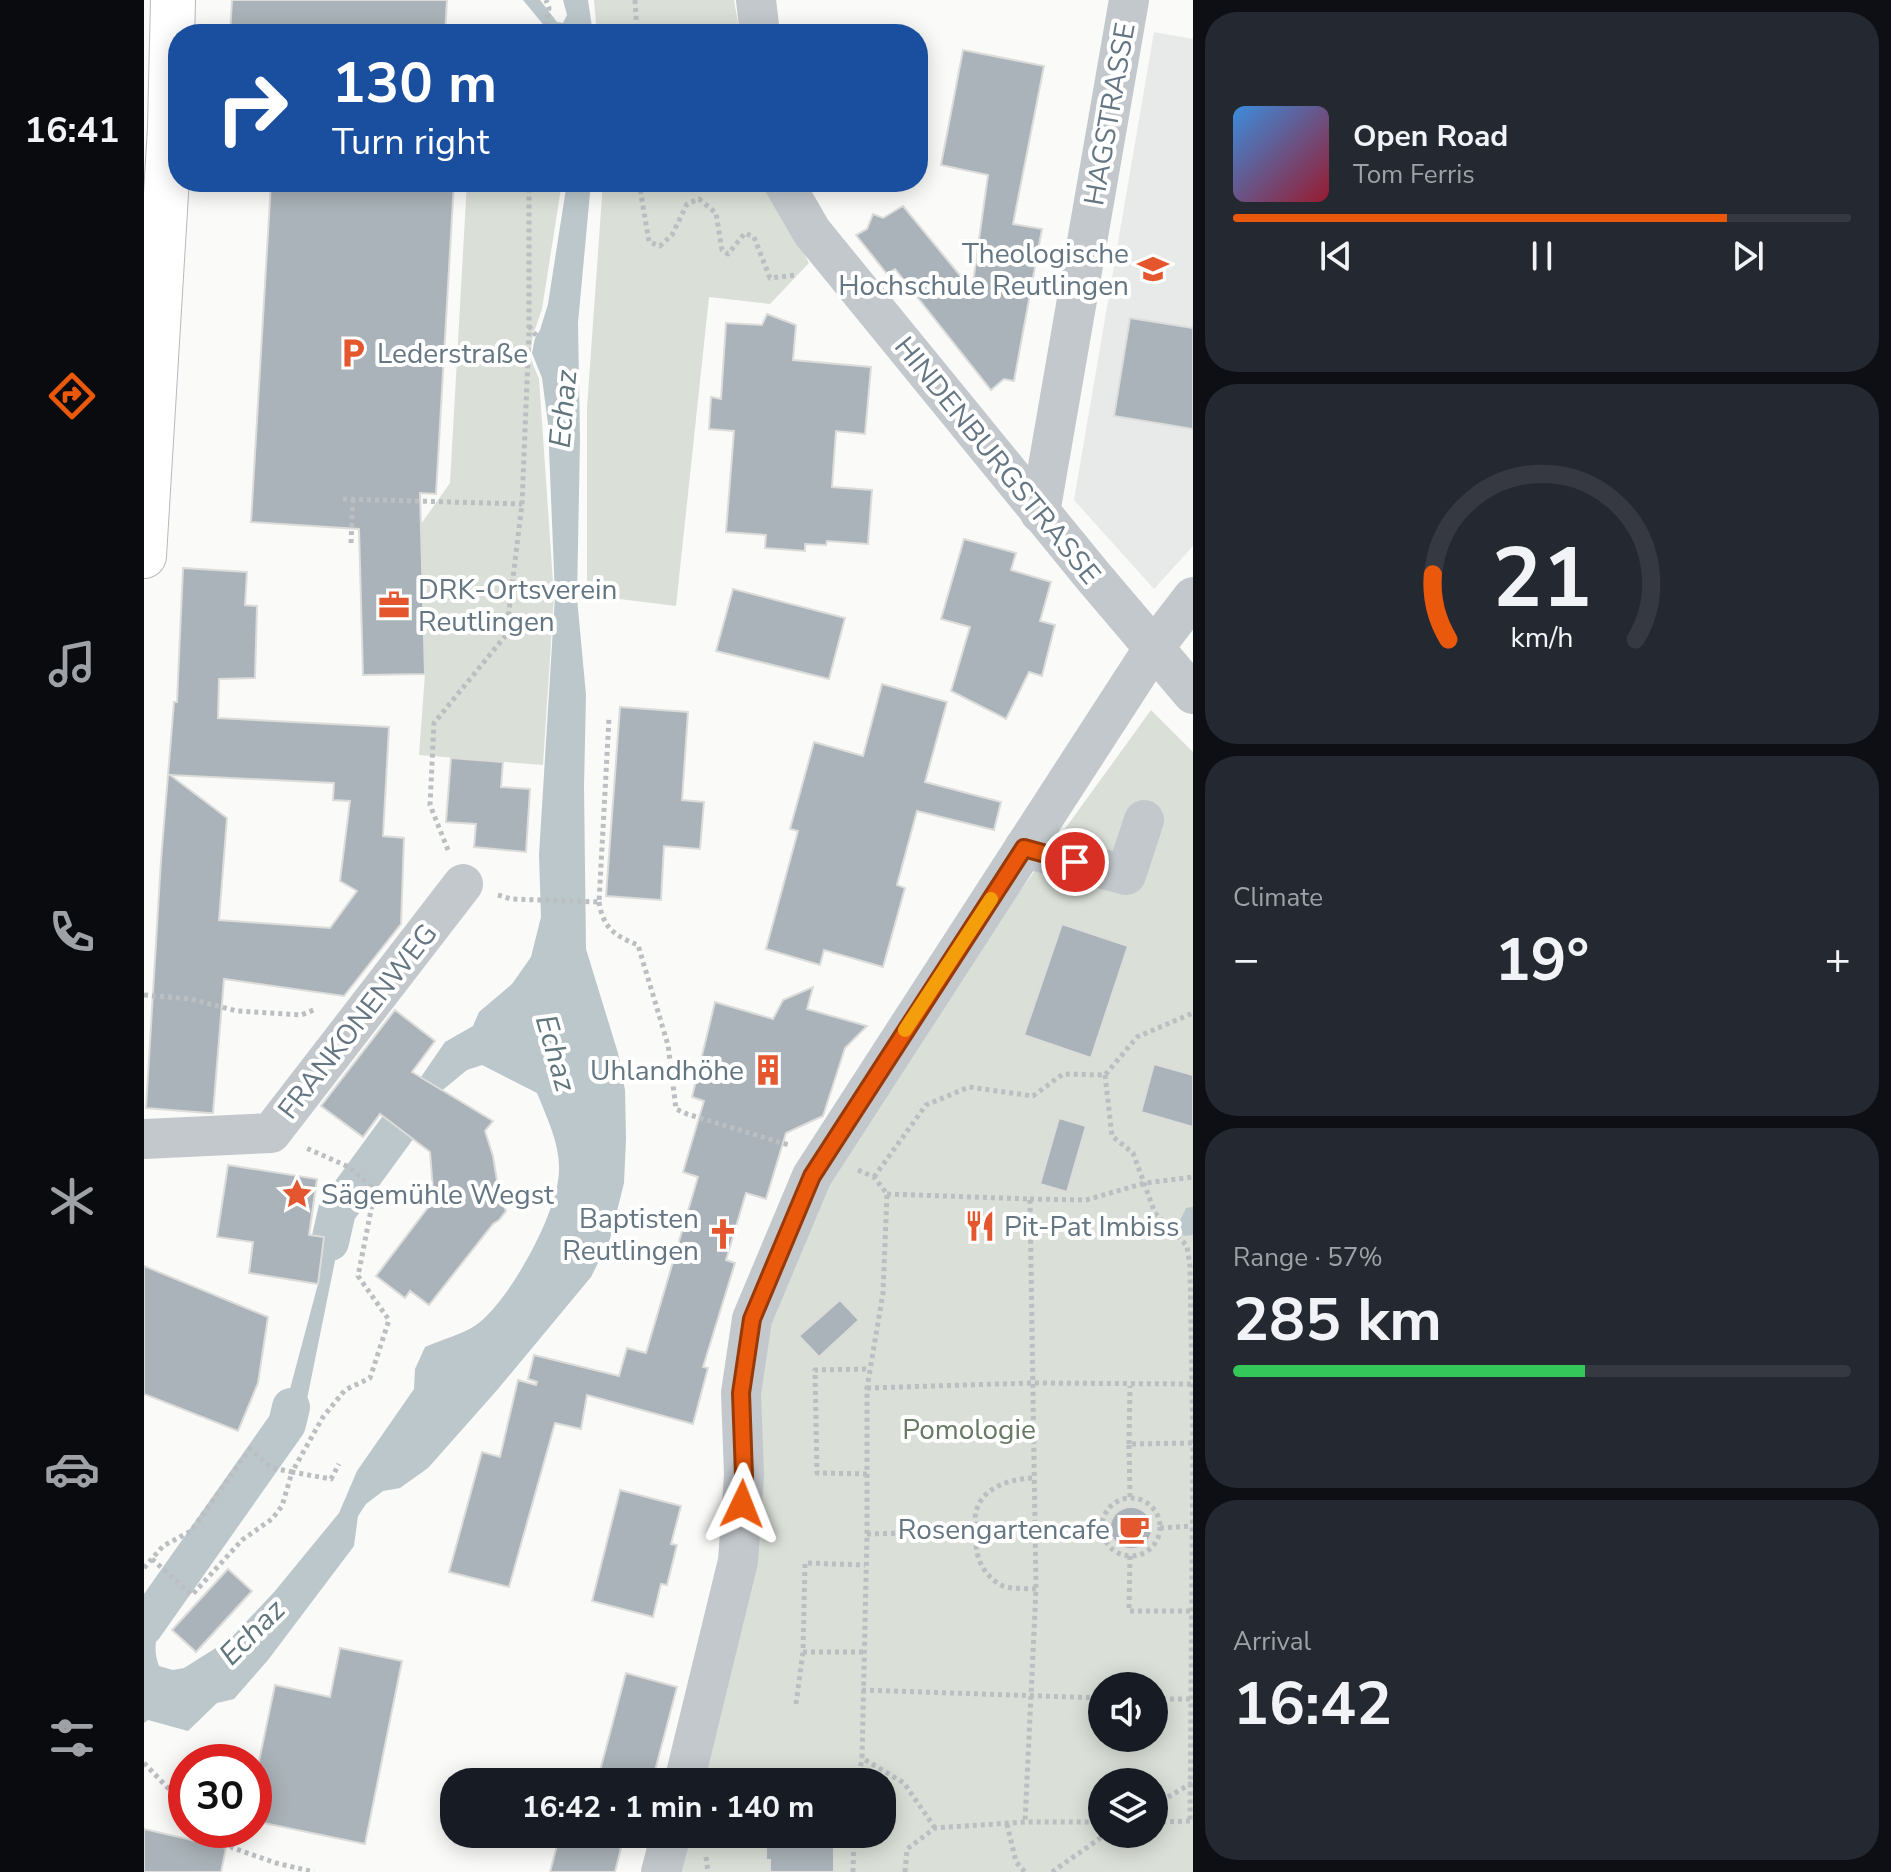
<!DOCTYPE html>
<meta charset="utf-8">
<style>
body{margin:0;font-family:"Nunito Sans",sans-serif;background:#242831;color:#f1f3f6;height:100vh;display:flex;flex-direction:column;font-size:30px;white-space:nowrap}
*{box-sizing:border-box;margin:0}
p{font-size:26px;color:#9ea1a6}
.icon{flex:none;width:44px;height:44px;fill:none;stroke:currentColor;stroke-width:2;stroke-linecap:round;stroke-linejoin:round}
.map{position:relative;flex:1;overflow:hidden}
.side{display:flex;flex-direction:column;gap:12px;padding:12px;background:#0d0f14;width:698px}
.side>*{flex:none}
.hud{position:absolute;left:24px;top:24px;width:760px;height:168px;border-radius:32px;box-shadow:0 4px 20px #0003;background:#1a4fa0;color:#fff;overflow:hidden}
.buttons{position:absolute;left:944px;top:1672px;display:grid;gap:16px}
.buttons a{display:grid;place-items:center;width:80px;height:80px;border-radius:50%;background:#171b24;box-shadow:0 4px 20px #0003;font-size:40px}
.speed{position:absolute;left:24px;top:1744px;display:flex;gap:16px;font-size:40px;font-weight:700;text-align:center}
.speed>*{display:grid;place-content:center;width:104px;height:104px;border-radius:50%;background:#171b24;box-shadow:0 4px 20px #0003;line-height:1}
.speed .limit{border:12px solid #d22;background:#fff;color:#111}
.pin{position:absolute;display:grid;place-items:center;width:68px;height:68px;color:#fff;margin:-34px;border:4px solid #fff;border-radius:50%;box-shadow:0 2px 8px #0007}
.me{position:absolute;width:88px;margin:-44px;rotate:2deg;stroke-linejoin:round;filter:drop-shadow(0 0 6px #0008)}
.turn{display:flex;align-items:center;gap:28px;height:168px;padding:0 32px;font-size:36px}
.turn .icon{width:104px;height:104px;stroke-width:2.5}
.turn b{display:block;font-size:56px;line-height:68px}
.big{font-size:60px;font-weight:700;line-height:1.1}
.side .widget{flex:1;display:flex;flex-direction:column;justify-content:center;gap:12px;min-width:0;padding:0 28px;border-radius:32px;background:#242831}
.side .dial{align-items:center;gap:0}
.dial svg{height:208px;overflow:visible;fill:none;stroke:#363941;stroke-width:7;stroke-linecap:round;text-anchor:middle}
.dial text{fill:#f1f3f6;stroke:none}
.song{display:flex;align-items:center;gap:24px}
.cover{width:96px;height:96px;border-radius:12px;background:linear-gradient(135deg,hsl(210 70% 55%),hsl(350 70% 35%))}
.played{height:8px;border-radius:4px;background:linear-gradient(90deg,#ea580c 80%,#363941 80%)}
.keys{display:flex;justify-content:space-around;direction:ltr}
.heat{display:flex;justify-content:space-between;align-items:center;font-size:44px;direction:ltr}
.charge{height:12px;border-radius:6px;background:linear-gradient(90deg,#34c759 57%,#363941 0)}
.trip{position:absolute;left:296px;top:1768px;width:456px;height:80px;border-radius:32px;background:#171b24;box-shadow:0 4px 20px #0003;font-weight:700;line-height:80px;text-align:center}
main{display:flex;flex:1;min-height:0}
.menu{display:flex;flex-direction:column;width:144px;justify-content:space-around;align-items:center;background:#090b0e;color:#9ea1a6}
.menu .icon{width:56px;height:56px}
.menu .on{color:#ea580c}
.menu b{font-size:36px;color:#f1f3f6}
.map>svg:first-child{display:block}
.built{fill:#e8e9e9}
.green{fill:#dadfd7;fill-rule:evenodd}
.water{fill:#bbc7cb}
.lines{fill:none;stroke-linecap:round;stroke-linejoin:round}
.canal{stroke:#bbc7cb;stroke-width:38}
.building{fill:#aab3b9;stroke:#dcdcda;stroke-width:2;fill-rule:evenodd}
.major-casing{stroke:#b5babe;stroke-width:46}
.path{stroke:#bbbfc2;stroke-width:5;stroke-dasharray:4 4;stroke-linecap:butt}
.minor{stroke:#c3c8cc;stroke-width:40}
.major{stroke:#fff;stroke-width:44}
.route-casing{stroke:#983908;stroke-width:20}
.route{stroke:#ea580c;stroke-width:14}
.slow{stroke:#f59e0b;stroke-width:14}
.labels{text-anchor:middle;stroke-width:8;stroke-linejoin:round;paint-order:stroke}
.street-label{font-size:28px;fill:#657683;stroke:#fff}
.poi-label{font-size:28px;fill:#657683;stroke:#fff;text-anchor:end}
.park-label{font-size:28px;fill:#687a64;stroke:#fff}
.water-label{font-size:30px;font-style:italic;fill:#60757c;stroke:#fff}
</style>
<main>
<nav class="menu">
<b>16:41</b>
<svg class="icon on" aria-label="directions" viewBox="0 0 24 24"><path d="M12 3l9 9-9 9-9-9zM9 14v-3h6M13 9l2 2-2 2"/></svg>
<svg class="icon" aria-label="music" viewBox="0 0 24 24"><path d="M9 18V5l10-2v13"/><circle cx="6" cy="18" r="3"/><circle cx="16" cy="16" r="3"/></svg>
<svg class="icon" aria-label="phone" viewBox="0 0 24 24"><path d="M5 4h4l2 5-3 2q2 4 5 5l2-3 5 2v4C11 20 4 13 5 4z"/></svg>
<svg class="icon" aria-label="climate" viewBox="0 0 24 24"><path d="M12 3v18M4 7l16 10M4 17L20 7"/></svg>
<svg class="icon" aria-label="car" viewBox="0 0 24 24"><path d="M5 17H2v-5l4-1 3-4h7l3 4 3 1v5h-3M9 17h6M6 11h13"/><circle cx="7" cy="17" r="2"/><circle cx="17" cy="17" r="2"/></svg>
<svg class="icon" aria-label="filters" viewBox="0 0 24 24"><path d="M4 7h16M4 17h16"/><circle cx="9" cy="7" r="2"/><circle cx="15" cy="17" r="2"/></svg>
</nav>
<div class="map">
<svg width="1049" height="1872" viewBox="0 0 1049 1872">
<rect width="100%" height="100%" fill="#fafaf8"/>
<path class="built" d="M1010,32L1049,39V546L1010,589L930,500Z"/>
<g class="green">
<path d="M450,0H590L596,34H453Z"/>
<path d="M323,182H418L398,309L389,335L386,357L395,379L410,596L399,765L275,755L281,674L277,524L306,483Z"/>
<path d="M459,182H623L665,263L626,304L565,297L532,606L443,595V408Z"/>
<path d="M1007,710L1049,752V1872H524L533,1834H738V1782H545L600,1395L669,1177ZM958,1686H1010V1738H958ZM958,1782H1010V1834H958Z"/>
</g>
<g class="water">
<path d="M379,0H396L413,22L419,23L423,15L419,0H444L449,34H407Z"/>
<path d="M423,182H447L434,323L436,439L433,598L442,695L440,787L442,949L474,1053L481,1090L482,1139L480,1183L466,1239L447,1277L354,1389L284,1468L256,1488L239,1491L222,1504L214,1516L210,1546L124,1660L90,1699L73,1703L44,1731L4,1720L0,1723V1610L19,1589L33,1601C18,1623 5,1639 15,1666L29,1670L40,1668L86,1639L131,1591L195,1513L213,1471L270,1389L271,1369L281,1347C296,1340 320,1334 332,1325C365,1302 415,1211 415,1170C416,1144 403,1118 393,1093L338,1065L323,1070L290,1097L266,1093L301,1042L329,1026L335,1012L368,984L387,957L397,917L395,855L411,596L404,424L398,378L388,353L391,338L396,330L404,304Z"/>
<path d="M254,1110L269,1122L236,1167L219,1154Z"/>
<path d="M194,1188L214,1204L196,1236L160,1414L152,1433L132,1461L115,1447L138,1419L174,1284L182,1212Z"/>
<path d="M1049,1207V1235L1039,1236L1035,1223L1042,1208Z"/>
<path d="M106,1464L122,1478L106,1507L48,1580L31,1568L87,1499Z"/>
</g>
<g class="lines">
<g class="canal">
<path d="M186,1242L193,1211L258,1122"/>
<path d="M0,1627L143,1424L147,1407"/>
</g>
</g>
<g class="building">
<path d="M88,0H303L301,34H86Z"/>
<path d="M819,50L900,66L869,224L898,229L870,381L860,379L847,390L751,269L743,274L712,235L723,229L729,214L739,218L759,206L828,290L844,175L797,165Z"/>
<path d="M127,182H310L292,494L276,493L281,674L219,675L215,529L107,522Z"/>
<path d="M623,314L652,325L649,360L727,367L721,434L692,431L688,487L728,490L724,544L683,541L682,545L661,544V551L621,548L622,535L582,532L590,431L565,429L567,397L577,399L582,323L618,325Z"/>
<path d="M986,318L1049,328V429L970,416Z"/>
<path d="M820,539L872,553L867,570L907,582L896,621L911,625L898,676L885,672L862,719L807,691L826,627L797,619Z"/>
<path d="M39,568L103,572L101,605L113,606L111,678L75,679L74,718L245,727L239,836L260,838L257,924L200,996L80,979L69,1113H64L2,1108L17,860L30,702H33ZM26,775L190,783L189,800L206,801L196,881L213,891L186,928L75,920L83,818Z"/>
<path d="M589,589L701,618L685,679L572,651Z"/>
<path d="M738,684L803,702L781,782L857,802L850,830L773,811L753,885L761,888L739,967L680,950L676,965L622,949L654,831L646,829L670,742L719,756Z"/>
<path d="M476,707L544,712L538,800L560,802L556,849L520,846L517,900L462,896Z"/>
<path d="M307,758L359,762L357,787L386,789L382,852L330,847L332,824L302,822Z"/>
<path d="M918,924L984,946L947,1058L880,1035Z"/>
<path d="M669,987L663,1009L723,1026L701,1048L679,1116L642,1133L622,1199L602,1193L582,1260L591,1263L559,1367L564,1368L549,1424L443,1395L437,1429L411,1423L365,1587L305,1572L338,1452L356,1457L374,1380L392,1385L393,1382L384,1379L390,1355L475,1376L483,1348L502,1353L554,1177L539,1172L560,1101L548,1097L571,1002L629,1019L639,1000Z"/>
<path d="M251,1010L291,1041L268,1072L349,1121L341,1131L349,1156L355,1193L362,1211L355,1220L349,1224L285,1305L266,1291L261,1298L232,1276L292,1197L300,1198L289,1190L286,1152L236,1114L219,1137L177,1106Z"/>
<path d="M1010,1064L1049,1075V1127L997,1112Z"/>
<path d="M915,1118L942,1126L923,1192L896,1184Z"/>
<path d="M84,1165L173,1179L165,1235L180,1237L174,1284L105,1273L109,1242L73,1237Z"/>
<path d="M0,1266L124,1317L114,1383L94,1431L0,1394Z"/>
<path d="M696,1300L715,1320L675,1357L655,1336Z"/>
<path d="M476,1490L537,1506L527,1544L533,1545L523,1585L517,1584L509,1617L448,1601Z"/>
<circle cx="987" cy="1528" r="21"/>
<path d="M84,1569L108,1591L52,1652L28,1630Z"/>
<path d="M196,1648L258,1661L221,1844L110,1821V1785L131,1685L186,1697Z"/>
<path d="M482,1673L533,1687L508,1782H453Z"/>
<path d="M0,1829L82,1848L77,1872H0Z"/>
<path d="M416,1834H472L469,1845L477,1848L471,1872H406Z"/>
<path d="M622,1834H690V1872H626V1860H622Z"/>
</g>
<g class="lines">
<defs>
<path id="major" d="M0,556L26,128L29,0"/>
</defs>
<use href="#major" class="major-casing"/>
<g class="path">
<path d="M491,0L493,34"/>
<path d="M400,34L405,8L402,0"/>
<path d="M495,182L505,242L516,246L528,235L543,204L555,199L572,213L578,250L584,254L601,233L610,237L626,278L653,275"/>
<path d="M385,326L394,338"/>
<path d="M199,499L378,504"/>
<path d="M207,543L209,499"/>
<path d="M304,850L286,805L290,723L362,635L378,504L385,334V182"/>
<path d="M354,895L367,899L455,902L465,718"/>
<path d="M455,902C459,928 471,936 494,945L524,1045L532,1109L543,1114L645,1145"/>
<path d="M0,995L46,999L93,1011L157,1015L172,1009"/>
<path d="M961,1075L968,1136L989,1153L1011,1213L1043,1246L1046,1266L1049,1443L1046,1822"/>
<path d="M714,1170L730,1177L743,1194L739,1293L723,1388V1534L718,1758L760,1783L791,1828"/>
<path d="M730,1177L782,1105L825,1087L889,1096L919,1074L961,1075L993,1037L1049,1013"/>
<path d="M743,1194L886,1199L892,1589L881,1822"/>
<path d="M886,1199L942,1200L1001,1183L1049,1177"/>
<path d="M723,1388L888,1383L1048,1384"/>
<path d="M985,1444L986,1386"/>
<path d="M723,1474L673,1473L671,1370L726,1369"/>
<path d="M986,1497L985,1444L1049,1443"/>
<circle cx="987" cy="1527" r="29"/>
<path d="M1016,1528L1048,1526"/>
<path d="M723,1534L958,1528"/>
<path d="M986,1556L985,1611H1049"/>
<path d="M8,1559L48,1595L98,1540L128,1519L138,1506L148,1472L187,1479L195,1464"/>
<path d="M0,1568L19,1546L47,1531L106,1449L128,1468L148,1472L179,1417L201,1390L226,1378L245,1320L214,1276L231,1190L205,1167L160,1147"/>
<path d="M892,1589C881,1588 865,1590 855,1584C838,1573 831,1556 832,1537C832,1529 830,1519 832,1512C838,1486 869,1478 892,1478"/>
<path d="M719,1652H659L661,1563L721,1565"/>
<path d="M718,1690L958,1698"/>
<path d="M1010,1699H1049"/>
<path d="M652,1704L659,1652"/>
<path d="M0,1763L42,1807"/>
<path d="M714,1782L718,1758"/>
<path d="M1010,1805L1048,1783"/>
<path d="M1010,1822L1049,1821"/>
<path d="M863,1824L872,1862L881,1872"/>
<path d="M68,1830L89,1848L132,1863L170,1872"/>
<path d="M562,1857L564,1872"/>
<path d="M709,1872L710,1834"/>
<path d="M761,1872L763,1849L791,1828L881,1822H958"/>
<path d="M908,1872L962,1834"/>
</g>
<g class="minor">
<path d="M612,0L616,34"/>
<path d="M639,182L668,232L948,575L1049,694"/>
<path d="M896,513L985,0"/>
<path d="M880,848L982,875L1000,820"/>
<path d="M0,1139L127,1133L319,884"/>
<path d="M540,1782L594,1561L600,1475L597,1393L608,1319L668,1176L1009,649L1049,597"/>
<path d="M517,1872L527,1834"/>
</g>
<use href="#major" class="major"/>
</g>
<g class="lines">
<defs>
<path id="route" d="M598,1504L600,1475L597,1393L608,1319L668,1176L880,848L931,862"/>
</defs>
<use href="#route" class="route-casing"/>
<use href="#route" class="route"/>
<path class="slow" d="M761,1030L847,899"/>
</g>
<defs>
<symbol id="university-bare" viewBox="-9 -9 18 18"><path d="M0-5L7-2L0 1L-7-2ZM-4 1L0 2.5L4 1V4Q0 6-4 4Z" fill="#e4572e" stroke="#fff" stroke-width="2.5" paint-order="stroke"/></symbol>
<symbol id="parking-bare" viewBox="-9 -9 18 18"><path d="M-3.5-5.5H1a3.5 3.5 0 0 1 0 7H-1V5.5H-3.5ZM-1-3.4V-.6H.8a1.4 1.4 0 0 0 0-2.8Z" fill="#e4572e" stroke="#fff" stroke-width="2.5" paint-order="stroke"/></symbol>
<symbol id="office-bare" viewBox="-9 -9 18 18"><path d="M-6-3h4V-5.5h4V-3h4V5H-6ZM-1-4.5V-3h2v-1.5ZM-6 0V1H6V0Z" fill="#e4572e" stroke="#fff" stroke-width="2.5" paint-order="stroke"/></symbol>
<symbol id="building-bare" viewBox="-9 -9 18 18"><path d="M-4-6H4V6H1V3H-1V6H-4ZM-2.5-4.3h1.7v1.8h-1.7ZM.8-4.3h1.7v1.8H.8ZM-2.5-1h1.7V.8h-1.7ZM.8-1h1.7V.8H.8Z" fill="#e4572e" stroke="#fff" stroke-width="2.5" paint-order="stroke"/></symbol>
<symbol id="sight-bare" viewBox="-9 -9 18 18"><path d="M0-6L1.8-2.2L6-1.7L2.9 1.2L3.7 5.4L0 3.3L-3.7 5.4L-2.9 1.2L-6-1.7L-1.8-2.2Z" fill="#e4572e" stroke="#fff" stroke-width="2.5" paint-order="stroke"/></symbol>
<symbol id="restaurant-bare" viewBox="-9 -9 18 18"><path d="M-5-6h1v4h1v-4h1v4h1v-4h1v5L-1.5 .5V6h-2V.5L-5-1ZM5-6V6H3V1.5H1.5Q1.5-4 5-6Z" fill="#e4572e" stroke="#fff" stroke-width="2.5" paint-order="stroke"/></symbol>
<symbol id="church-bare" viewBox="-9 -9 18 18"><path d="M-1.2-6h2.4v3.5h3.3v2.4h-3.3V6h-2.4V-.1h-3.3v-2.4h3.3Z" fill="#e4572e" stroke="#fff" stroke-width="2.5" paint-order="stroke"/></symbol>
<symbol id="cafe-bare" viewBox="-9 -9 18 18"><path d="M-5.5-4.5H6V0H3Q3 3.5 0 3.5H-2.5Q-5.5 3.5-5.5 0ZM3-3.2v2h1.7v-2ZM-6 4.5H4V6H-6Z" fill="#e4572e" stroke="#fff" stroke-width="2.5" paint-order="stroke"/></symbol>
</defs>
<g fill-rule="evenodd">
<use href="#university-bare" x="987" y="247" width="44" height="44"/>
<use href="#parking-bare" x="187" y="331" width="44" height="44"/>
<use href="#office-bare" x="228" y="583" width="44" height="44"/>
<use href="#building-bare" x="602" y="1048" width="44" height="44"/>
<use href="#sight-bare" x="131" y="1172" width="44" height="44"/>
<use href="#restaurant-bare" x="814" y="1204" width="44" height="44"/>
<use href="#church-bare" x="557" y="1212" width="44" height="44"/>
<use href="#cafe-bare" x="968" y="1507" width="44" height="44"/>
</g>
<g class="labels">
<g class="street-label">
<text transform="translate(965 114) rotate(-80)" y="10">HAGSTRASSE</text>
<text transform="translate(854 460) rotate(51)" y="10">HINDENBURGSTRASSE</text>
<text transform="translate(213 1021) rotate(-52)" y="10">FRANKONENWEG</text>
</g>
<g class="poi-label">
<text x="985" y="263">Theologische<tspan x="985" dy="32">Hochschule Reutlingen</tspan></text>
<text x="233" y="363" text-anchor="start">Lederstraße</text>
<text x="274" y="599" text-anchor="start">DRK-Ortsverein<tspan x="274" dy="32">Reutlingen</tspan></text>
<text x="600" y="1080">Uhlandhöhe</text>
<text x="177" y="1204" text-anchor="start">Sägemühle Wegst</text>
<text x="555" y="1228">Baptisten<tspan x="555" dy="32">Reutlingen</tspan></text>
<text x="860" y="1236" text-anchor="start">Pit-Pat Imbiss</text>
<text x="966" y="1539">Rosengartencafe</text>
</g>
<g class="park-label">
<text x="825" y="1439">Pomologie</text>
</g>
<g class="water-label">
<text transform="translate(419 409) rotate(-85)" y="10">Echaz</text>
<text transform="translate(412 1053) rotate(74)" y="10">Echaz</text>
<text transform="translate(108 1632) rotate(-45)" y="10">Echaz</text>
</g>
</g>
</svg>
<div class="buttons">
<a><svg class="icon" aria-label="sound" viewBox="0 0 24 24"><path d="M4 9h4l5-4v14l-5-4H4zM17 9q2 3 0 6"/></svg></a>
<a><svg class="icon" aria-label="layers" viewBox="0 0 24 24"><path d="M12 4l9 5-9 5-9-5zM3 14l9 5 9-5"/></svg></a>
</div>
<div class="speed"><div class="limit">30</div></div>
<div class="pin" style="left:931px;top:862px;background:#d93025"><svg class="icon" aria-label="arrive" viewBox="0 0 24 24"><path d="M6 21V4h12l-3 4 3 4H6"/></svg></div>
<svg class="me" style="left:598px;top:1504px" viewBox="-20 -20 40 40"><path d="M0-17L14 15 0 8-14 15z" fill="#ea580c" stroke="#fff" stroke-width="4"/></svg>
<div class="trip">16:42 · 1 min · 140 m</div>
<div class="hud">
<div class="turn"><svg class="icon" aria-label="right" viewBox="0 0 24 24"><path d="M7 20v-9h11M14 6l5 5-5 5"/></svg><div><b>130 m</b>Turn right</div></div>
</div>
</div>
<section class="side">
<div class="widget">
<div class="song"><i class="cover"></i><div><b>Open Road</b><p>Tom Ferris</p></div></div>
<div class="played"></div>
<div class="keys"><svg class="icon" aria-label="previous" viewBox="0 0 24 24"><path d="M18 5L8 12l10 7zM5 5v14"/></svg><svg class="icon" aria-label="pause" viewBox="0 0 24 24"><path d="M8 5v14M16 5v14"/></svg><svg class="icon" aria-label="next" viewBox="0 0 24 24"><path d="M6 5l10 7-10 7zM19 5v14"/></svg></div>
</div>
<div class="widget dial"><svg viewBox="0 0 100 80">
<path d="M14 69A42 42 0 1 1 86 69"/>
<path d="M14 69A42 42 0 0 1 8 44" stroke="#ea580c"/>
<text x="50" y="56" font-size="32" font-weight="700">21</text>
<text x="50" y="72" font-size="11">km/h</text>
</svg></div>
<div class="widget"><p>Climate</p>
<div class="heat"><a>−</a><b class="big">19°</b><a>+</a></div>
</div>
<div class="widget"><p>Range · 57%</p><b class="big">285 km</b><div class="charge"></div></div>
<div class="widget"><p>Arrival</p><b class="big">16:42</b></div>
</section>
</main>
